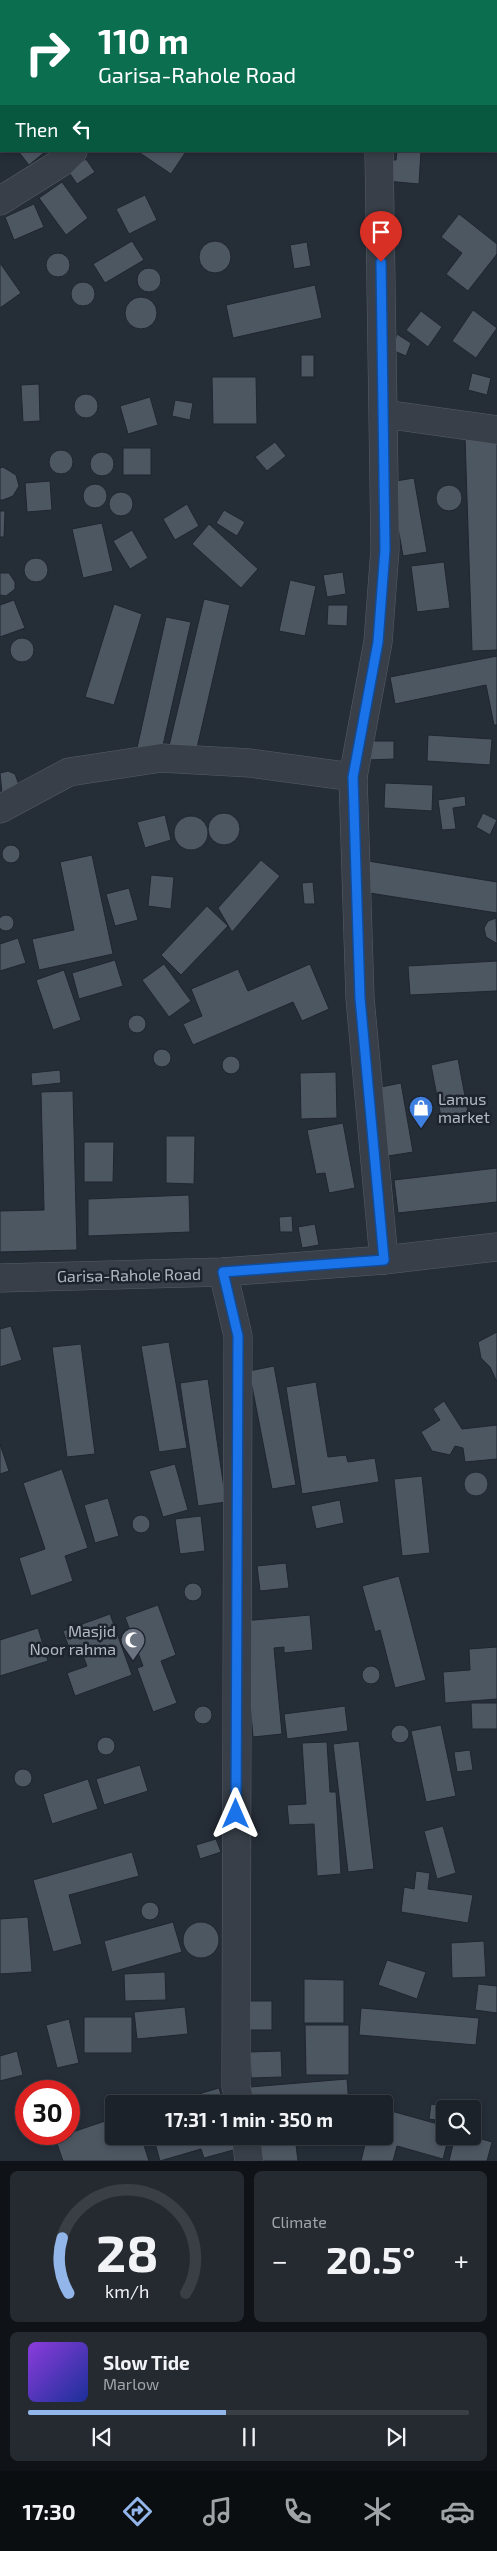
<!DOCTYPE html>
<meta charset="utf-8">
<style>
body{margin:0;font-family:"Exo 2",sans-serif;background:#252a31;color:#f1f3f6;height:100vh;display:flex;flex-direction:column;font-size:19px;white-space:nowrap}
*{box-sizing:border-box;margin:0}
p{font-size:16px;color:#a0a4a8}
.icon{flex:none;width:28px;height:28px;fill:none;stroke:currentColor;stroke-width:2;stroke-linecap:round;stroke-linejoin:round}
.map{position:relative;height:2161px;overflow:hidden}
.sheet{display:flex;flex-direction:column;gap:10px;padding:10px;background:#0f1317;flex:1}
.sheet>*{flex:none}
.top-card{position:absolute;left:0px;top:0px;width:498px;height:152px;box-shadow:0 2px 8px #0003,0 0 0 1px #3a3f46;background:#0b6e4f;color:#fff;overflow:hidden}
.fabs{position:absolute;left:436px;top:2100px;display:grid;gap:10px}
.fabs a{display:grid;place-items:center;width:45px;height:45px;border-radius:5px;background:#1c2229;box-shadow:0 2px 8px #0003,0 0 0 1px #3a3f46;font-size:25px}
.speed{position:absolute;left:15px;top:2080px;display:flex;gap:10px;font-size:25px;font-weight:700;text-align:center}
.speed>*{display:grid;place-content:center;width:65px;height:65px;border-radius:50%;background:#1c2229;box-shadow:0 2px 8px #0003,0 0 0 1px #3a3f46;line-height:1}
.speed .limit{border:8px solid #d22;background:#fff;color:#111}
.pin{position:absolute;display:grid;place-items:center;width:42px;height:42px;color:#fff;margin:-51px -21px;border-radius:50% 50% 50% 0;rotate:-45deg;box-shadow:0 0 5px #0007}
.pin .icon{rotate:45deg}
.me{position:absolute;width:55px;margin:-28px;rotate:0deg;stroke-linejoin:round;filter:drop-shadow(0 0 4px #0008)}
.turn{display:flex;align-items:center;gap:18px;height:105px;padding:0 15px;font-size:22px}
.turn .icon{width:65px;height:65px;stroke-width:2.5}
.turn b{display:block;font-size:35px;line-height:42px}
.then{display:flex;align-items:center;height:48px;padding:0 15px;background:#0003;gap:10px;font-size:19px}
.big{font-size:38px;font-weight:700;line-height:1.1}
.sheet .tile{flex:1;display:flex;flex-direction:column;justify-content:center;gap:8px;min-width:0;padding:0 18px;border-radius:8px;background:#252a31}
.sheet .dial{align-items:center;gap:0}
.dial svg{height:130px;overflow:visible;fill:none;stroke:#3a3f46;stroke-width:7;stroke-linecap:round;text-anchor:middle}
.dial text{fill:#f1f3f6;stroke:none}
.song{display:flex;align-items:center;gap:15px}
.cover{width:60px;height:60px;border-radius:8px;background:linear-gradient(135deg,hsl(270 70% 55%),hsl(230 70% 35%))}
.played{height:5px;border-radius:2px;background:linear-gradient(90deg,#92b5ea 45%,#3a3f46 45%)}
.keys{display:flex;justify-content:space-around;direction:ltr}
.heat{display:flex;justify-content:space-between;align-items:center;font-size:28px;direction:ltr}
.sheet .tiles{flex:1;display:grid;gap:10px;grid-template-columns:1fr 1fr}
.tile:last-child{grid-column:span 2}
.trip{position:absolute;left:105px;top:2095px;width:288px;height:50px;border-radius:5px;background:#1c2229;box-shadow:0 2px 8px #0003,0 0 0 1px #3a3f46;font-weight:700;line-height:50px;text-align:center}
.tab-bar{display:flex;height:80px;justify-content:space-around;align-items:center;background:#0b0e10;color:#a0a4a8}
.tab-bar .icon{width:35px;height:35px}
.tab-bar .active{color:#92b5ea}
.tab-bar b{font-size:22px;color:#f1f3f6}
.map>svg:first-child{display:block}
.building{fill:#4d5762;stroke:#1f262f}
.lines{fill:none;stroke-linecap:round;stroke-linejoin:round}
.street-casing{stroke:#565d66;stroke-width:29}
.street{stroke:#383f48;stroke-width:28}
.route-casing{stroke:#114b97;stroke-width:12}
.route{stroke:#1a73e8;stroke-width:9}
.labels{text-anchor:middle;stroke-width:5;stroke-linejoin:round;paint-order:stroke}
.poi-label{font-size:16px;fill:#b3bac4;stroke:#1d242d;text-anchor:start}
.street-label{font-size:16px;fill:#b3bac4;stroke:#1d242d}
</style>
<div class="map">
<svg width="497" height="2161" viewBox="0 0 497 2161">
<rect width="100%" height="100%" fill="#252d37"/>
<g class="building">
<path d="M21,0H80L21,1Z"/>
<path d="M18,151H46L29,165Z"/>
<path d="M137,151H183L185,153L171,174Z"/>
<path d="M397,151H421L419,184L386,181L388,160H396Z"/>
<path d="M86,159L95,172L77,184L68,171Z"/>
<path d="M62,182L88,218L66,235L39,198Z"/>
<path d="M145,195L157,220L129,234L116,209Z"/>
<path d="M34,204L44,227L14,240L5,217Z"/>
<path d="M459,214L497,244V254L468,291L446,274L462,253L441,237Z"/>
<circle cx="215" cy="257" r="16"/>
<path d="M132,241L144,260L105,283L93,264Z"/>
<path d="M307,242L311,266L294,269L290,245Z"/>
<circle cx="58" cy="265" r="12"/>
<path d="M0,263L21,293L0,308Z"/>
<circle cx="149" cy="280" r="12"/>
<circle cx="83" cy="294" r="12"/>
<path d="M315,285L322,318L233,338L226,305Z"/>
<circle cx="141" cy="313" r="16"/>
<path d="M473,310L497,328L476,358L452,341Z"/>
<path d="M421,311L442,327L428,347L406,330Z"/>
<path d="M397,334L411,343L406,356L392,350Z"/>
<rect x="301" y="355" width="13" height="22"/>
<path d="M472,373L491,378L487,395L468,390Z"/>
<path d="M212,377H256L257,424H213Z"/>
<path d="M39,384L40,421L23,422L21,385Z"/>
<circle cx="86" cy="406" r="12"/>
<path d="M150,397L158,425L128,434L120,406Z"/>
<path d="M175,400L193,403L190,420L172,416Z"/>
<path d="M497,436V650L472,651L465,437Z"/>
<path d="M275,442L286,456L267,471L255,457Z"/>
<rect x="123" y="448" width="28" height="27"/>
<circle cx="61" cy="462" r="12"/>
<circle cx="102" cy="464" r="12"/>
<path d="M3,467L16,475L19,486L13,496L3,500H0V468Z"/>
<path d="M414,478L427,552L403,556L390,482Z"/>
<path d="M50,481L52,510L27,512L25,483Z"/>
<circle cx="95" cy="496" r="12"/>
<circle cx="449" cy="498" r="13"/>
<circle cx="121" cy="504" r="12"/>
<path d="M187,504L199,526L175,540L163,519Z"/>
<path d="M224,510L245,522L237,536L216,523Z"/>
<path d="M0,511H5L4,537H0Z"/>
<path d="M102,523L113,571L83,578L72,529Z"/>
<path d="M209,524L258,569L241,588L192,544Z"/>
<path d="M132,530L148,558L130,569L113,541Z"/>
<circle cx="36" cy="570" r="12"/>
<path d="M444,562L450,608L417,612L411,566Z"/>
<path d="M343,572L346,594L327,597L323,575Z"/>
<path d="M0,573H9L15,582V589L6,596L0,595Z"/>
<path d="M290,580L316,586L305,636L279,631Z"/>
<path d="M204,599L230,605L196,752L169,746Z"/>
<path d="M14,600L25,628L0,637V605Z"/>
<path d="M114,604L142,614L114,705L85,697Z"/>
<path d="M328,605H348L347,626L327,625Z"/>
<path d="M166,617L191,622L161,754L137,748Z"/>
<circle cx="22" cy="650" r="12"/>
<path d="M497,656V725H494L486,685L395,704L390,677Z"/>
<path d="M428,735L492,739L490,765L427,761Z"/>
<path d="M367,741H394V759L367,760Z"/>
<path d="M8,771L15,774L19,785L2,793L0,773Z"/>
<path d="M385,783L433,785L432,811L384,808Z"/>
<path d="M465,796L466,806L453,808L456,829L442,830L438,800Z"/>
<circle cx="224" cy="829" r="16"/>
<path d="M483,813L497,820L490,835L476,827Z"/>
<path d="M165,815L171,840L145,848L137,822Z"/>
<circle cx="191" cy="833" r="17"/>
<circle cx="11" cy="854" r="9"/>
<path d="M92,855L113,954L39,970L32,939L74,930L60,862Z"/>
<path d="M261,860L280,876L232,932L218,908Z"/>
<path d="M368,861L497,882V913L363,892Z"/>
<path d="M151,875L174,877L171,909L148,906Z"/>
<path d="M313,882L315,904H304L302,883Z"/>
<path d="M129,888L138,920L115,926L106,894Z"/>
<path d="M207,906L228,926L181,975L161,955Z"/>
<circle cx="6" cy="923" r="8"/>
<path d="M496,918L497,943H496L486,937L484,928L488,921Z"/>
<path d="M18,938L26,963L0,971V944Z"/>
<path d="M115,960L123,986L79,999L72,973Z"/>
<path d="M497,961V991L410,995L408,966Z"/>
<path d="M164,964L191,1001L169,1017L142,980Z"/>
<path d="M310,964L329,1009L302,1021L293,1002L193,1045L183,1024L202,1016L191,989L238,969L248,991Z"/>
<path d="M64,970L81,1020L53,1030L36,980Z"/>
<circle cx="137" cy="1024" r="9"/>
<circle cx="162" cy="1058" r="9"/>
<circle cx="231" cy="1065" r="9"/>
<path d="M458,1059L468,1112L441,1117L431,1065Z"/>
<path d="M60,1070L61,1083L32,1086L31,1073Z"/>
<path d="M336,1072L337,1118L301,1119L300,1073Z"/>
<path d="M401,1083L413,1152L388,1156L376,1088Z"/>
<path d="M73,1091L77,1250L0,1252V1211L44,1210L41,1092Z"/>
<path d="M343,1123L355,1188L329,1193L325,1173L316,1174L307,1130Z"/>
<path d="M166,1136H195L194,1184L166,1183Z"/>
<path d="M84,1142H114L113,1182H84Z"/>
<path d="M497,1168V1202L398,1213L394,1180Z"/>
<path d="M189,1195L190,1232L88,1236V1199Z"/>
<path d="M292,1216L293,1232H280L279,1217Z"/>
<path d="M315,1224L319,1245L302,1248L298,1227Z"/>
<path d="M11,1326L22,1360L0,1367V1329Z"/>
<path d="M497,1332V1382L490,1367L481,1358L478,1342Z"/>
<path d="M169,1342L187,1448L159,1452L141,1346Z"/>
<path d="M81,1344L95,1454L67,1457L52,1347Z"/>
<path d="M274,1366L296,1485L272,1489L249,1371Z"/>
<path d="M208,1379L226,1502L198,1506L180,1383Z"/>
<path d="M316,1382L328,1457L346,1455L348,1462L375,1458L379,1482L302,1494L286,1387Z"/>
<path d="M444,1401L462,1429L497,1425V1459L465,1462L463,1448L455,1446L450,1455L432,1451L421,1432L440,1420L433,1409Z"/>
<path d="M0,1444L9,1471L0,1474Z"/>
<path d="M175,1464L188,1510L163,1517L149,1471Z"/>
<path d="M62,1469L88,1548L65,1556L73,1581L31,1596L19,1558L45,1549L23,1483Z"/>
<circle cx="476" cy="1484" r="12"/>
<path d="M422,1476L430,1553L402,1556L394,1479Z"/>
<path d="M108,1498L119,1536L95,1543L84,1505Z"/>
<path d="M340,1500L344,1523L316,1529L311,1506Z"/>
<circle cx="141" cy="1524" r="9"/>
<path d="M201,1516L205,1551L180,1554L175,1519Z"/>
<path d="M286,1563L289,1588L260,1591L257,1566Z"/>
<path d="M399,1576L426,1680L395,1688L380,1630L375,1632L362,1586Z"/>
<circle cx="193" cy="1592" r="9"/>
<path d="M158,1605L176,1655L161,1661L177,1703L153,1712L137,1668L143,1666L125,1617Z"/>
<path d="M110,1614L132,1675L75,1696L67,1673L87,1666L82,1653L72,1656L63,1631Z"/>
<path d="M310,1615L313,1650L284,1653V1647L274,1648L282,1734L253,1737L243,1621Z"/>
<path d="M38,1628L48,1661L0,1676V1640Z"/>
<path d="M497,1647V1699L445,1703L443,1672L470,1670L469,1649Z"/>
<circle cx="371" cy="1675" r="9"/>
<path d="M471,1703H497V1729H472Z"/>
<path d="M345,1706L348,1731L287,1739L284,1714Z"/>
<circle cx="203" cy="1715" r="9"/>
<path d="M441,1725L456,1796L426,1802L411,1731Z"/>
<circle cx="400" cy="1734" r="9"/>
<circle cx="106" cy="1746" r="9"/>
<path d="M359,1741L374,1869L348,1872L333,1744Z"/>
<path d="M327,1742L330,1792H336L341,1874L317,1876L314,1824L289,1825L287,1805L306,1804L302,1743Z"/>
<path d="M470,1750L473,1770L457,1772L454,1752Z"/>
<path d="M140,1765L148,1791L104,1805L96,1779Z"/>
<circle cx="23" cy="1778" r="9"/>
<path d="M88,1779L98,1809L52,1824L43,1794Z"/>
<path d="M443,1826L456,1873L437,1879L424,1831Z"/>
<path d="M216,1839L221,1852L200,1859L196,1845Z"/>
<path d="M132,1852L139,1876L69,1895L82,1944L53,1952L33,1880Z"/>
<path d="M416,1871L430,1873L428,1889L473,1895L468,1923L401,1912L404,1887L414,1889Z"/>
<circle cx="150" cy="1911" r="9"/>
<path d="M28,1917L32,1972L0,1974V1919Z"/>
<circle cx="201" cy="1940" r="18"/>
<path d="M173,1922L182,1952L112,1972L104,1941Z"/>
<path d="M484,1941L486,1977L452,1978L451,1943Z"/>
<path d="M387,1960L426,1972L417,1999L378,1985Z"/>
<path d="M165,1972L166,2000L125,2001L124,1974Z"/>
<path d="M304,1979L344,1980V2023H304Z"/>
<path d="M478,1984L497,1986V2013L475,2010Z"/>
<rect x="247" y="2001" width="25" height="29"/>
<path d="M185,2007L188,2034L137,2039L134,2012Z"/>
<path d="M361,2008L479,2018L476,2045L359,2035Z"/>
<rect x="84" y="2017" width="48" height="36"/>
<path d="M69,2019L79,2063L57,2068L46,2025Z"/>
<path d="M305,2025H349V2075H306Z"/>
<path d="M17,2051L23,2075L0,2081V2056Z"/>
<path d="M281,2051L282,2077L251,2078L250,2052Z"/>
<path d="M347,2079L349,2104H251L250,2087Z"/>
<path d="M219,2088L224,2104H165Z"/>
<path d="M431,2104L451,2107L445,2109V2121L429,2119Z"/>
<path d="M384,2109L445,2126V2136H449L443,2159L397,2146L393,2161H361L367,2136H384Z"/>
<path d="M114,2118V2136H141L149,2161H63L55,2138Z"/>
<path d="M153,2136H233L237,2149L204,2158L201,2149L160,2161Z"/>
<path d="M254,2136H293L254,2139Z"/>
<path d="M328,2136H352V2144L329,2146Z"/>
<path d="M455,2136H471L492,2142L487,2161H449Z"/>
<path d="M295,2137L298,2161H260L258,2142Z"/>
</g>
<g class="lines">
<defs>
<g id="street">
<path d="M366,0V1"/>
<path d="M108,1V0"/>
<path d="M379,151L385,549L378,642L353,777L360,998L384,1260"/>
<path d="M0,201L62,162L73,151"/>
<path d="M384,414L497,430"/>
<path d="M0,809L69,772L161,758L250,763L353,777"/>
<path d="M223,1272L238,1336L236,2086L240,2104"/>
<path d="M0,1278L223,1272L384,1260L497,1247"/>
<path d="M246,2136L249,2161"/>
</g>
</defs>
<use href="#street" class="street-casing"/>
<use href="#street" class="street"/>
</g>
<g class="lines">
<defs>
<path id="route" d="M236,1814L238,1336L223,1272L384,1260L360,998L353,777L378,642L385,550L381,262"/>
</defs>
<use href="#route" class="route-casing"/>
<use href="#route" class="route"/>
</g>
<defs>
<symbol id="shop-pin" viewBox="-11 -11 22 30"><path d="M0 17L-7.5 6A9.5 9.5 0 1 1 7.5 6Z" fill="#3f7fe0" stroke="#1d242d"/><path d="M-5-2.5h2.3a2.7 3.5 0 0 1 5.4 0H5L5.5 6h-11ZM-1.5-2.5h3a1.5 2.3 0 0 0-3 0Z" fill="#fff"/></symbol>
<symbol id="mosque-pin" viewBox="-11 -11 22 30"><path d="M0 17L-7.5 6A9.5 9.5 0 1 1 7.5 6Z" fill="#6b7280" stroke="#1d242d"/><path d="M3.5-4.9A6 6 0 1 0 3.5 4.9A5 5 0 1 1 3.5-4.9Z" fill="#fff"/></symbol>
</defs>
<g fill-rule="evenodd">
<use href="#shop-pin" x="407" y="1094" width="28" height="38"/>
<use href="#mosque-pin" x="119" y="1626" width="28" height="38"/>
</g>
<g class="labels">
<g class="poi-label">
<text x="438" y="1105">Lamus<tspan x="438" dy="18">market</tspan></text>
<text x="116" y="1637" text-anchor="end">Masjid<tspan x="116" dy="18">Noor rahma</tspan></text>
</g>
<g class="street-label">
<text transform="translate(129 1275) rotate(-1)" y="6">Garisa-Rahole Road</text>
</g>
</g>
</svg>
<div class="fabs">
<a><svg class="icon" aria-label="search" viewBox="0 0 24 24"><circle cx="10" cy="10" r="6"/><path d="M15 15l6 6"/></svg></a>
</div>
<div class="speed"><div class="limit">30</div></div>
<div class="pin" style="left:381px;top:262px;background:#d93025"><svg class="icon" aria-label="arrive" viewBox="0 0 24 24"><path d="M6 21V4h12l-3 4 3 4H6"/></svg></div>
<svg class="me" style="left:236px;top:1814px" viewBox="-20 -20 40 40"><path d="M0-17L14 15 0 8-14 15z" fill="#1a73e8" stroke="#fff" stroke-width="4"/></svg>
<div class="trip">17:31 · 1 min · 350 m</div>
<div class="top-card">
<div class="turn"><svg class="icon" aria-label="right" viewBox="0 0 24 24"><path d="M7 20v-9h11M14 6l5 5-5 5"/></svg><div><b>110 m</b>Garisa-Rahole Road</div></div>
<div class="then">Then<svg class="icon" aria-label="left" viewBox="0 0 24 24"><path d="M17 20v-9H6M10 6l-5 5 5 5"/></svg></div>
</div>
</div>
<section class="sheet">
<div class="tiles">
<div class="tile dial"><svg viewBox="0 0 100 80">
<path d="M14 69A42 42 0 1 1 86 69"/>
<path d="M14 69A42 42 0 0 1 10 35" stroke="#92b5ea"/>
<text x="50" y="56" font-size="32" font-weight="700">28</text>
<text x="50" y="72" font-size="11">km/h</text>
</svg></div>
<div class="tile"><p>Climate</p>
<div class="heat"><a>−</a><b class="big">20.5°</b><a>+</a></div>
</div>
<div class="tile">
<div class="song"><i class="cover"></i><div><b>Slow Tide</b><p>Marlow</p></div></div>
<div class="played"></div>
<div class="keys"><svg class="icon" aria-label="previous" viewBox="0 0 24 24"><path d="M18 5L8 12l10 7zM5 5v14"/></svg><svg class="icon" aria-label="pause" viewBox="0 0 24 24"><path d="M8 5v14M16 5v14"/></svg><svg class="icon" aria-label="next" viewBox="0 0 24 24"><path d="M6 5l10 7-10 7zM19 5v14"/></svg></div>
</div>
</div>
</section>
<nav class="tab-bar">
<b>17:30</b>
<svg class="icon active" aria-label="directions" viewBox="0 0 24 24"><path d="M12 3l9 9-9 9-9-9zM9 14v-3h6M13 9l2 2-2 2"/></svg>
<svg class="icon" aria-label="music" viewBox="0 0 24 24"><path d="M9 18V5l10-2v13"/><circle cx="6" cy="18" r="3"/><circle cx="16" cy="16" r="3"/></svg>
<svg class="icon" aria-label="phone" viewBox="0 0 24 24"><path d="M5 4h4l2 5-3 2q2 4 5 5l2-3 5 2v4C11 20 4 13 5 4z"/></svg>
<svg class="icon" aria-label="climate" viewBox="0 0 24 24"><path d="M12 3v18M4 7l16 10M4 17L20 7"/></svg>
<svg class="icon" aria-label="car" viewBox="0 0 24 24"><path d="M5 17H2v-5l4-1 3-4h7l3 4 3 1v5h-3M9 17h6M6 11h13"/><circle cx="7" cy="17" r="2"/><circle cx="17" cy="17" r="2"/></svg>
</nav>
